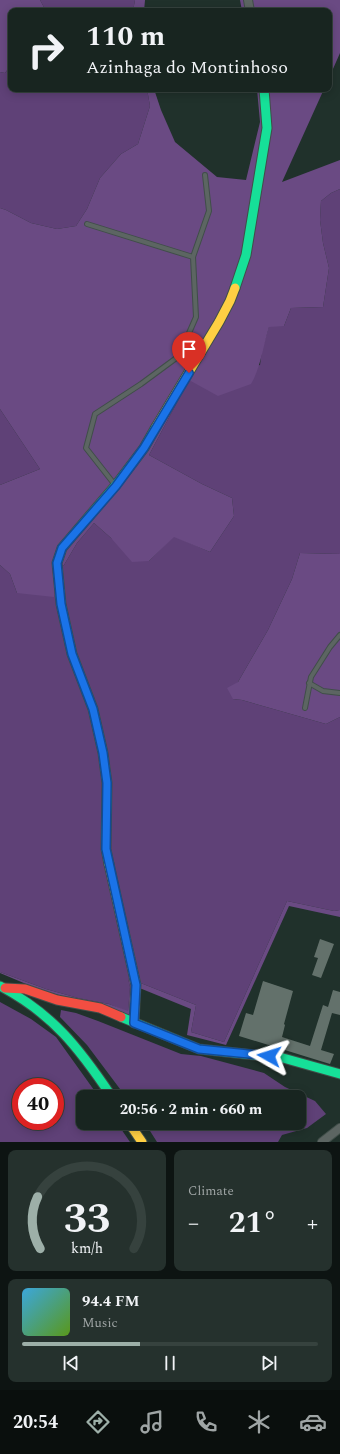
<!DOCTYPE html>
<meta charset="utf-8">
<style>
body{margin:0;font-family:Spectral,serif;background:#25312d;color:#f1f3f6;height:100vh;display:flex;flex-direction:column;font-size:15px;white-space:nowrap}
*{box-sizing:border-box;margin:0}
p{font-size:13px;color:#9fa5a5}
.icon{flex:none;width:22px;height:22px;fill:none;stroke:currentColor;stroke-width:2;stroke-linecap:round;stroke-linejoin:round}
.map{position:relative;height:1142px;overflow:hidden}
.details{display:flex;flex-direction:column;gap:8px;padding:8px;background:#0d1412;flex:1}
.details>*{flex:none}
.banner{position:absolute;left:8px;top:8px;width:324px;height:84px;border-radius:8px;box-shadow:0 2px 10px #0003,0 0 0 1px #36423e;background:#182520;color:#f1f3f6;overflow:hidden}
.speed{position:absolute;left:12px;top:1078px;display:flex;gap:8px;font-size:20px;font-weight:700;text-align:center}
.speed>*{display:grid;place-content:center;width:52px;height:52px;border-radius:50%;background:#182520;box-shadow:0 2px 10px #0003,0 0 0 1px #36423e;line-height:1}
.speed .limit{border:6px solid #d22;background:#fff;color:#111}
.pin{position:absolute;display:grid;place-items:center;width:34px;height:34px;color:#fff;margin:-41px -17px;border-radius:50% 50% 50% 0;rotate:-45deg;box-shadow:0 0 4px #0007}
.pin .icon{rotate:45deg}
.me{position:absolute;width:44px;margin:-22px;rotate:276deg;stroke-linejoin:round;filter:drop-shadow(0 0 3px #0008)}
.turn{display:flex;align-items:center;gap:14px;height:84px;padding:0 12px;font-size:18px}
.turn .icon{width:52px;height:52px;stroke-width:2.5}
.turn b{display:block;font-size:28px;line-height:34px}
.big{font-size:30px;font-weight:700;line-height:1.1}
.details .card{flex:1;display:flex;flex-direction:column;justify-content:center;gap:6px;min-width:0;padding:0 14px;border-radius:8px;background:#25312d}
.details .dial{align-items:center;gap:0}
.dial svg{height:104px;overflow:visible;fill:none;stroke:#36423e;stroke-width:7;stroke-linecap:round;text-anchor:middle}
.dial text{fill:#f1f3f6;stroke:none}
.song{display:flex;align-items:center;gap:12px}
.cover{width:48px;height:48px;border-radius:6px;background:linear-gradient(135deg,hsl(200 70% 55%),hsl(90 70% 35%))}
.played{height:4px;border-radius:2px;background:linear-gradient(90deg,#9dafa8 40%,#36423e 40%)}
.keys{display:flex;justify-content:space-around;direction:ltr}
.heat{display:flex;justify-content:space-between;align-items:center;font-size:22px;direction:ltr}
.details .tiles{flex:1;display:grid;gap:8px;grid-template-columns:1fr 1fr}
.card:last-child{grid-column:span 2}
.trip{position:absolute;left:76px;top:1090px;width:230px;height:40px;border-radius:8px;background:#182520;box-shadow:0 2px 10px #0003,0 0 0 1px #36423e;font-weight:700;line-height:40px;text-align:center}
.menu{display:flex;height:64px;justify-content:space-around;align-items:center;background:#0a0f0d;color:#9fa5a5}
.menu .icon{width:28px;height:28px}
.menu .current{color:#9dafa8}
.menu b{font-size:18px;color:#f1f3f6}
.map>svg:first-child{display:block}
.green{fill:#5f4177;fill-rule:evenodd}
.forest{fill:#6a4a83}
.building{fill:#63716b}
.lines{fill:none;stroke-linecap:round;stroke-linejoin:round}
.lane-casing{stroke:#404e49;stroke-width:6}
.street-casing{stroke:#404e49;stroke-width:10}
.fast-casing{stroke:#404e49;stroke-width:11}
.slow-casing{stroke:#404e49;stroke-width:11}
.jam-casing{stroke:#404e49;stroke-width:11}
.lane{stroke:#5c6562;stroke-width:4}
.street{stroke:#5c6562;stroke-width:8}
.fast{stroke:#16e098;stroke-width:9}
.slow{stroke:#ffcf43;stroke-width:9}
.jam{stroke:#f24e42;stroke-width:9}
.route-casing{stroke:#114b97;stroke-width:10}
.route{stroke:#1a73e8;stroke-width:7}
</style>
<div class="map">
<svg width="340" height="1142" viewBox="0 0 340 1142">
<rect width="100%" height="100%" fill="#20312b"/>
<g class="green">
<path d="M40,0H135L133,11H46Z"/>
<path d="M11,65V89H147L150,106L138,144L121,154L100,178L87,209L76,226L57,229L31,223L6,210L0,208V72L5,73Z"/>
<path d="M340,189V554L300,553L292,579L268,630L238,682L233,699L242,700L326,724L340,717V910L334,911L287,901L224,1042L191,1032L196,1005L128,978L130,987L128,1012L109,1004L78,998L46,989L0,972V565L10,574L17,593L60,567L64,565L77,543L94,523L111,538L149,561L174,536L210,552L234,516L232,498L202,484L149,455L189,380L260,365L262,350L269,326H284L291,308L323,307L329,268L323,243L320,220L321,201L331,193Z"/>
<path d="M0,409L40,469L0,485Z"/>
<path d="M0,1002L31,1019L56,1037L99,1097H83V1123H117L130,1142H0ZM21,1087H55V1121H21Z"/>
<path d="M61,1010L76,1013L98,1021L181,1054L201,1056L264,1073L285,1087L315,1101L326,1114L307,1128L282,1135L278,1142H157L145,1123H299V1097H126L87,1045L60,1017Z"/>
</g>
<g class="forest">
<path d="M0,0H40L46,11H11V65L5,73L0,72Z"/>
<path d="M135,0H145L144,11H133Z"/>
<path d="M240,0H340V53L329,78V11H242Z"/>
<path d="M147,89H154L161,110L175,142L217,177L246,180L260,122L257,89H324L282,182L340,160V189L331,193L321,201L320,220L323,243L329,268L323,307L291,308L284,326L269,327C263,346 261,367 251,384L218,396L189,380L149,455L202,484L232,498L234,516L210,552L174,537L149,561L132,562L111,538L94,523L77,543L64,565L60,567L54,597L17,593L10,574L0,565V485L40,469L0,409V208L6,210L31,223L57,229L76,226L87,209L100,178L121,154L138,144L150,106Z"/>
<path d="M300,553L340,554V717L326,724L242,700L233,699L227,688L238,682L268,630L292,579Z"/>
<path d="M287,901L334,911L340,910V917L289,906L226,1045L187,1035L191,1009L142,989L133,987L132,1016L38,989L0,973V972L46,989L78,998L109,1004L128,1011L130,987L128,978L196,1005L191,1032L224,1042Z"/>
</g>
<g class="building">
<path d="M320,939L334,944L321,978L312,975L318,958L314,957Z"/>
<path d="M263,981L293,991L284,1024L285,1025L282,1037L310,1046L323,1005L328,1007L333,990L340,992V1015L332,1013L321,1050L334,1054L330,1064L239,1036L246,1013L253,1015Z"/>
</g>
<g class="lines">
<defs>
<g id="lane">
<path d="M87,224L193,257"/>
<path d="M115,485L86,448L95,414L141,384L179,356L196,317L193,257L209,211L205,175"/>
<path d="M309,683L323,691L340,693"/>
<path d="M305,708L311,677L330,647L340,635"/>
</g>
<g id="street">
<path d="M248,0L250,11"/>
<path d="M322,1142L340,1128"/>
</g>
<g id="fast">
<path d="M235,288L246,255L267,128L264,89"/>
<path d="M109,864L106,849L107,783L103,753L93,709L72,654L61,604L57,563L62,548L116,485L144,448L156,427"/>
<path d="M0,986C53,1014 79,1048 112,1097"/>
<path d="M121,1017L199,1049L283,1058L340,1074"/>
</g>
<g id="slow">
<path d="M156,427L219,322L230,301L235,288"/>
<path d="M109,864L136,985L134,1023"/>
<path d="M129,1123L142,1142"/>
</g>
<path id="jam" d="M5,988L25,989L57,1000L100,1008L121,1017"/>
</defs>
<use href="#lane" class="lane-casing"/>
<use href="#street" class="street-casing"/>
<use href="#fast" class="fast-casing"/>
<use href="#slow" class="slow-casing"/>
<use href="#jam" class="jam-casing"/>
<use href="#lane" class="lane"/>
<use href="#street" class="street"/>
<use href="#fast" class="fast"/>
<use href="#slow" class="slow"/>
<use href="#jam" class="jam"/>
</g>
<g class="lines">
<defs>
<path id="route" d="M189,373L144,448L116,486L62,548L57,563L61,604L72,654L93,709L103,753L107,783L106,849L136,985L134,1023L199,1049L269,1056"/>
</defs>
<use href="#route" class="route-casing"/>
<use href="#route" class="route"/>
</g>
</svg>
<div class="speed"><div class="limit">40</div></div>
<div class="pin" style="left:189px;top:373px;background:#d93025"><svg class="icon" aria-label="arrive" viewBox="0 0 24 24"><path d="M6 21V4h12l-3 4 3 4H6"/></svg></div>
<svg class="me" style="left:269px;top:1056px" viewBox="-20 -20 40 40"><path d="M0-17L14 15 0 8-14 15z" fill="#1a73e8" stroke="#fff" stroke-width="4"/></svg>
<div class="trip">20:56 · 2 min · 660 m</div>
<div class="banner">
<div class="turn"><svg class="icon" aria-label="right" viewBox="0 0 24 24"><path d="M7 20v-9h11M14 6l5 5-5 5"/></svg><div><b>110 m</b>Azinhaga do Montinhoso</div></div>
</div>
</div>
<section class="details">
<div class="tiles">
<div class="card dial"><svg viewBox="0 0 100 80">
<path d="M14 69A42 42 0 1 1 86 69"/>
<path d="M14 69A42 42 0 0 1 12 29" stroke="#9dafa8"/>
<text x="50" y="56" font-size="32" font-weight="700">33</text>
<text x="50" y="72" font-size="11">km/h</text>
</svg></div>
<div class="card"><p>Climate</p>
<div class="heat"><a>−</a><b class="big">21°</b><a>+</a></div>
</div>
<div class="card">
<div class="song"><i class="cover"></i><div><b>94.4 FM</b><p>Music</p></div></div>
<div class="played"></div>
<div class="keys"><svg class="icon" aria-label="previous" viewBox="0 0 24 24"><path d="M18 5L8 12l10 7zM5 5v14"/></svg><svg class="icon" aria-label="pause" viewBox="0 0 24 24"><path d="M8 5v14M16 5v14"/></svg><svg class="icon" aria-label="next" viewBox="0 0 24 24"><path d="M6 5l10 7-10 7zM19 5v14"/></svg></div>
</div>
</div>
</section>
<nav class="menu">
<b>20:54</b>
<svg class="icon current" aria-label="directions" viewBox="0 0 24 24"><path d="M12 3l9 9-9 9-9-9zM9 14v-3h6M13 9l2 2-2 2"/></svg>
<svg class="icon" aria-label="music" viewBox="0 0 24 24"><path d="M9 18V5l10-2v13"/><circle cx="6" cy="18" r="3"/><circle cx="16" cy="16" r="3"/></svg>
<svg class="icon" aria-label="phone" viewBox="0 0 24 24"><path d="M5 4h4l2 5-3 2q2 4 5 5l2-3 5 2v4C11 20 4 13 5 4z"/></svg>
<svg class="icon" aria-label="climate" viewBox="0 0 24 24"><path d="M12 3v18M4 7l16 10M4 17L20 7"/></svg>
<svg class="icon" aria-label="car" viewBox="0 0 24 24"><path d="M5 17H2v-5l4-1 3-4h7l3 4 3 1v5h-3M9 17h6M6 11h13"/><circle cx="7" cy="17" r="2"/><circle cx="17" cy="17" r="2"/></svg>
</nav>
